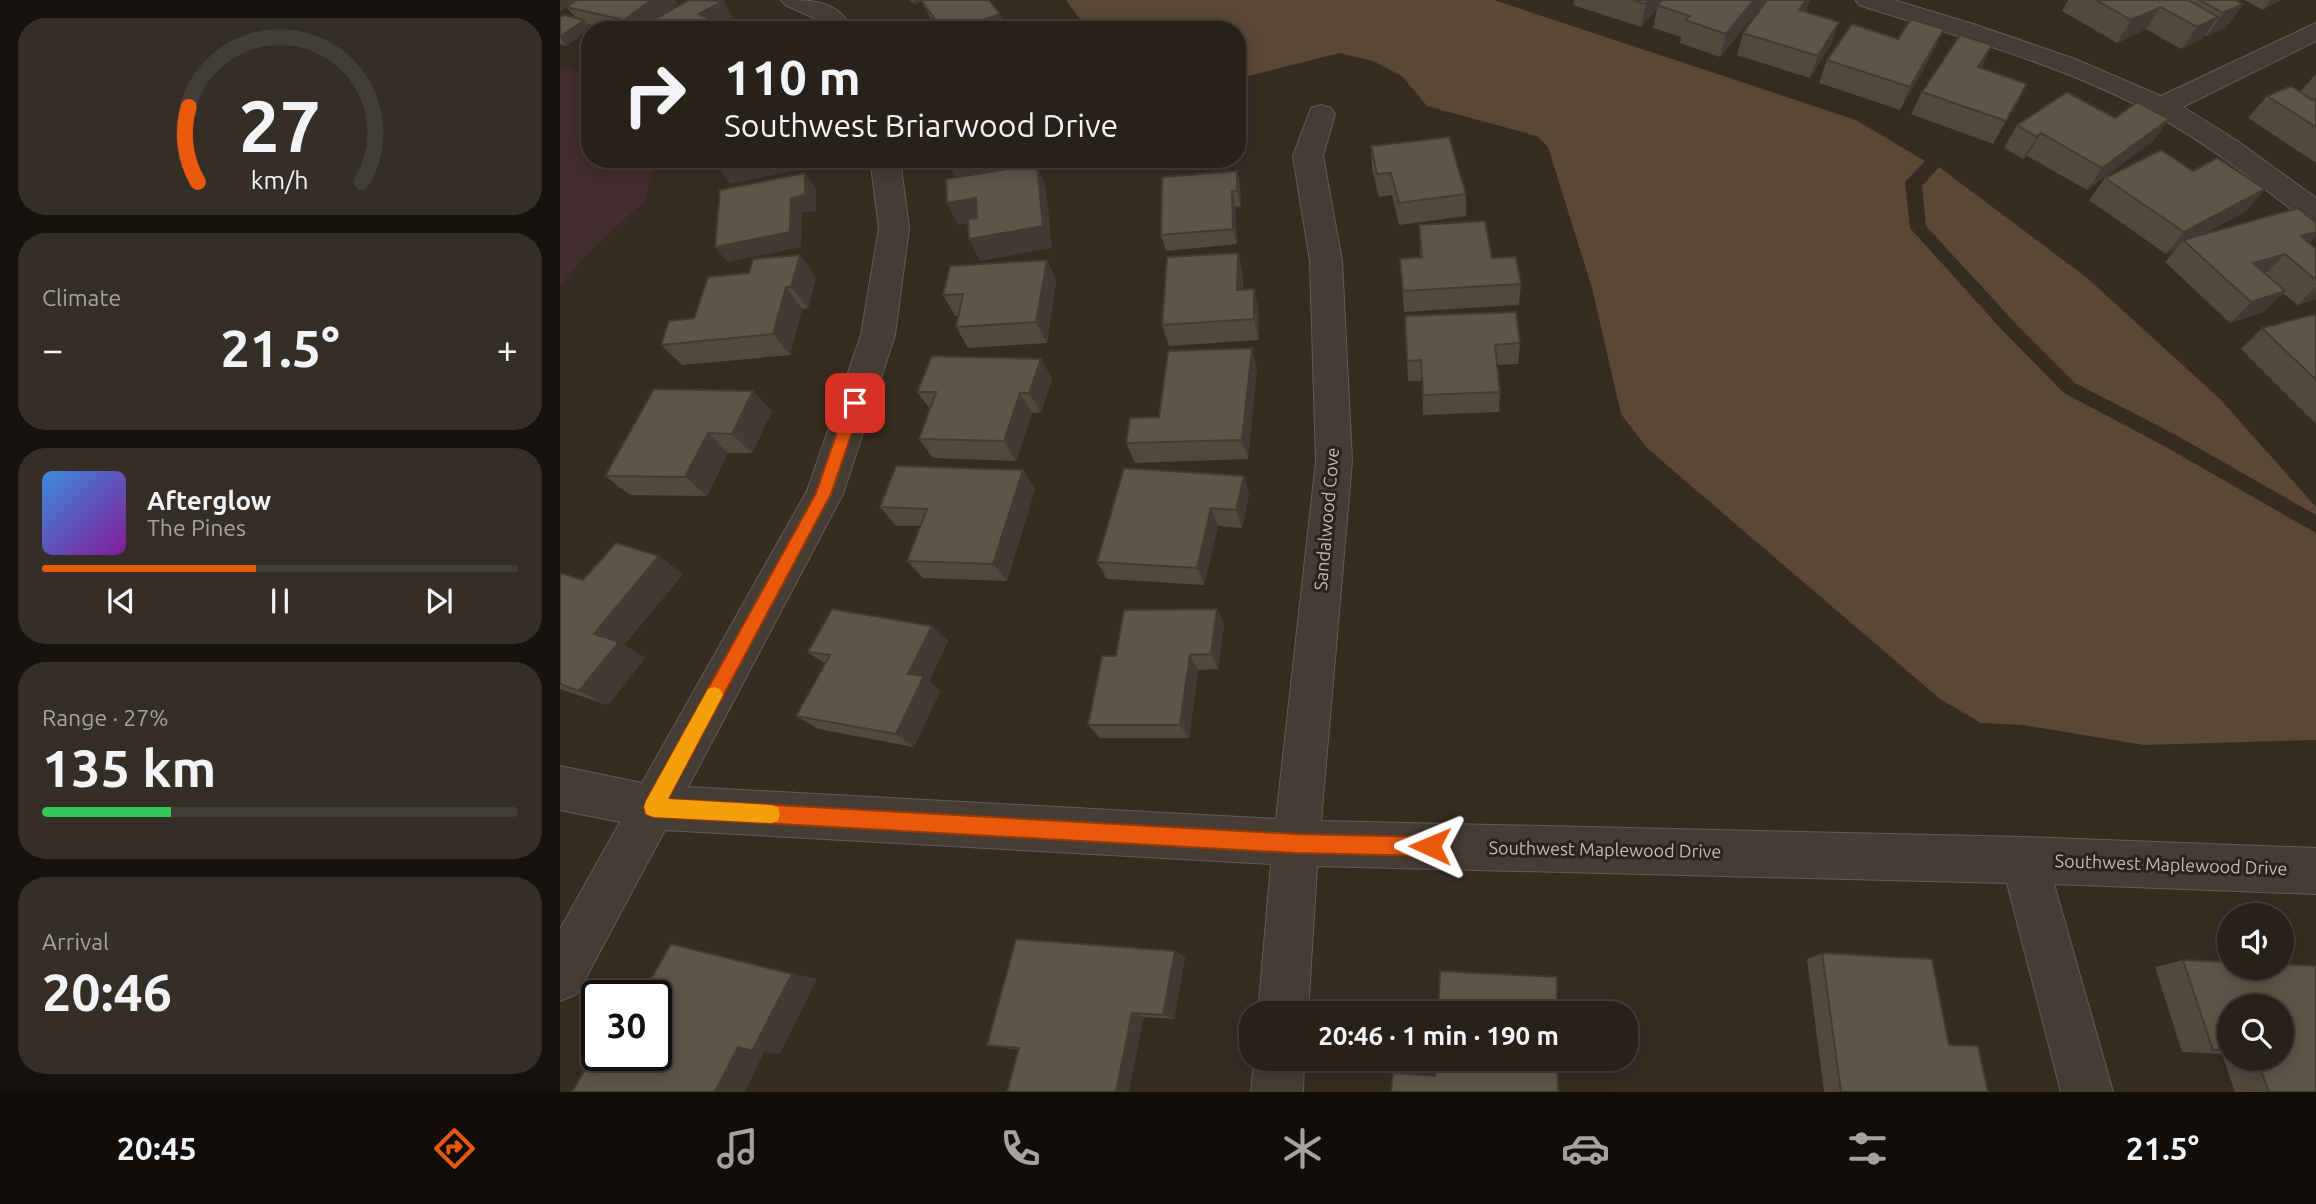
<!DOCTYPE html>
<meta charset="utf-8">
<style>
body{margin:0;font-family:Ubuntu,sans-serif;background:#342e27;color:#f1f3f6;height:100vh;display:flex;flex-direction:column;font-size:26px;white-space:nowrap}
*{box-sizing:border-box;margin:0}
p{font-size:23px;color:#a5a3a2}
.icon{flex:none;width:38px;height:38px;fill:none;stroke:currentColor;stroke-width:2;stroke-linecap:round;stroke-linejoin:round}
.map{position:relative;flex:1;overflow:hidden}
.details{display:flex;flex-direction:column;gap:18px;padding:18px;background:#16120e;width:560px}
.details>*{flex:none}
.top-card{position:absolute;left:21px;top:21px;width:665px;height:147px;border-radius:28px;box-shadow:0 4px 18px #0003,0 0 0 2px #443e39;background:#28211a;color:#f1f3f6;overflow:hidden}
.buttons{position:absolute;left:1657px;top:903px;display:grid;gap:14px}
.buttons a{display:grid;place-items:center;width:77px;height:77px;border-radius:50%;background:#28211a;box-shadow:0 4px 18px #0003,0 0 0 2px #443e39;font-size:35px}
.speed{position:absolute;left:21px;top:980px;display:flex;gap:14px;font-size:35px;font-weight:700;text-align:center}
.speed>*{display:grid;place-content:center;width:91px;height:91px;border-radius:50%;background:#28211a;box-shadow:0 4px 18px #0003,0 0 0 2px #443e39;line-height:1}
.speed .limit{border:4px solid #111;border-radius:10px;background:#fff;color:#111}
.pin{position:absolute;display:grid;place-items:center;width:60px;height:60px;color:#fff;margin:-30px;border-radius:14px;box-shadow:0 4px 10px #0006}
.me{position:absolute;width:77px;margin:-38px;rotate:271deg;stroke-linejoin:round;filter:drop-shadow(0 0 5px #0008)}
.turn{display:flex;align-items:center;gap:24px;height:147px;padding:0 28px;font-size:32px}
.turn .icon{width:91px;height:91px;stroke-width:2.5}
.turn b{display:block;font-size:49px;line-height:60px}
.big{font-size:52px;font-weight:600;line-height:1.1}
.details .tile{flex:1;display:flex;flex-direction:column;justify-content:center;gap:10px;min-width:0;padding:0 24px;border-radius:28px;background:#342e27}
.details .dial{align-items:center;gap:0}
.dial svg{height:182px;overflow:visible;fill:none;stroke:#443e39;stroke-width:7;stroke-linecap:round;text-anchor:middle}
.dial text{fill:#f1f3f6;stroke:none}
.song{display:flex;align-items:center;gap:21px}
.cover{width:84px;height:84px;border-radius:10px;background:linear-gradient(135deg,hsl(210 70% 55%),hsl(290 70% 35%))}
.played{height:7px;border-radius:4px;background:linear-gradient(90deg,#ea580c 45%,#443e39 45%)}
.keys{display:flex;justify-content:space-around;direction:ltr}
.heat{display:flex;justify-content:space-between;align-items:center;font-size:38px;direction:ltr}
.charge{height:10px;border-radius:5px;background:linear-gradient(90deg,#34c759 27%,#443e39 0)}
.trip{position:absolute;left:679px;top:1001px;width:399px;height:70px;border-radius:28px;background:#28211a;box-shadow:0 4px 18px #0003,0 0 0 2px #443e39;font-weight:600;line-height:70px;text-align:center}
.dock{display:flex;height:112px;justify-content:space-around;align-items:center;background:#100d0a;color:#a5a3a2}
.dock .icon{width:49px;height:49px}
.dock .active{color:#ea580c}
.dock b{font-size:32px;color:#f1f3f6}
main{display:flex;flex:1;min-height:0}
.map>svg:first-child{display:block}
.green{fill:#422d30}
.water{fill:#5a4835}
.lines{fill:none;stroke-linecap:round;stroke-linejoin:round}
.street-casing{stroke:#645c53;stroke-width:2}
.street{fill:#463e35;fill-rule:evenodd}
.wall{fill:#52483e;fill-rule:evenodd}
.shaded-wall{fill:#423b32}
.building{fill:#5f5448;stroke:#423b32;stroke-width:2}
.route{fill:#ea580c;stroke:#983908;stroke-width:2}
.slow{fill:#f59e0b}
.labels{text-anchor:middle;stroke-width:6;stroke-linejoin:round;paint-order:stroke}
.street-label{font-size:18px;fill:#c3bab0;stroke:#2b231b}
</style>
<main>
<section class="details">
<div class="tile dial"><svg viewBox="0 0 100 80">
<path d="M14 69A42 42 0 1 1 86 69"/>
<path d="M14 69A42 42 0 0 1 10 36" stroke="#ea580c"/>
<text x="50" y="56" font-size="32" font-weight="700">27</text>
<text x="50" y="72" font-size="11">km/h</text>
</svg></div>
<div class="tile"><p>Climate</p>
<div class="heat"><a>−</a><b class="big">21.5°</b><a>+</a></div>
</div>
<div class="tile">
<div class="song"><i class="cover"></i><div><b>Afterglow</b><p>The Pines</p></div></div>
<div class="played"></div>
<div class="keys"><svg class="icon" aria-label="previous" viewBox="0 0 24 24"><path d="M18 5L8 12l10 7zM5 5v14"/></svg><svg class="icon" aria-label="pause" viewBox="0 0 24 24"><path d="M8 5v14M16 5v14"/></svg><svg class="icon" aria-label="next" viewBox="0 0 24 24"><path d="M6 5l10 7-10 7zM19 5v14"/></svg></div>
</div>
<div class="tile"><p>Range · 27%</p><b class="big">135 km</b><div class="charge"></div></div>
<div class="tile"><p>Arrival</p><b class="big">20:46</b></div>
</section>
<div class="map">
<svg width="1756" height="1092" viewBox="0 0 1756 1092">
<rect width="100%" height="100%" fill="#362c22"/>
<path class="green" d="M0,68L30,74V159H95L97,164L84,201L30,252L0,285Z"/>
<g class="water">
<path d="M506,0H934L1296,120L1365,161L1345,182L1350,228L1443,331L1504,393L1606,447L1756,533V740L1584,745L1463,725L1421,723L1380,699L1087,448L1061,414L1032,288L988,147L977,136L867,106L842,76L813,61L779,53L677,79V30H528Z"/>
<path d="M1379,167L1526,277L1660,399L1756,507V515L1614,434L1515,383L1457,325L1366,226L1362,186Z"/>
</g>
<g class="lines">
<defs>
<g id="street">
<path d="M221,0C253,0 278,0 293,30H267L263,22L225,5Z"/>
<path d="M1295,0H1334L1416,25L1515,59L1601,96L1756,23V41L1623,107L1676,140L1756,198V223L1745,220C1694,180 1642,139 1584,109C1494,62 1395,36 1299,5Z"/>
<path d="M761,105L771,108L775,114L763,156L782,261L792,461L761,821L1464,837L1756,848V894L1494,884L1553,1092H1501L1447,883L757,866L748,1013H698L711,864L105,830L17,994L0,1001V929L60,822L0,810V766L82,783L247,491L301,335L319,228L310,159H340L349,228L335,335L283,494L128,787L716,819L756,461L750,261L733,156L751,108Z"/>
<path d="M694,1059H744L743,1092H691Z"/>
</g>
</defs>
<use href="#street" class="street-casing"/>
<use href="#street" class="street"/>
</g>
<g class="wall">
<path d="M0,0H114L117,4L108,11L173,17L160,24L169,30H50L27,24L30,28L6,46L0,44V18H16Z"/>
<path d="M349,0H429L447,29L362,30L359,23L371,19L361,1L355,4Z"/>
<path d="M1014,0H1206L1160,57L1120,43L1121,37L1093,28L1097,9L1081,27L1013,5Z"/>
<path d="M1508,0H1675L1683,4L1666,27L1647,36L1645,35L1642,39L1621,49L1586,29L1557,43L1502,11Z"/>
<path d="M1684,0H1721L1703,10Z"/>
<path d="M1245,12L1279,22L1271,44L1250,78L1177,55L1183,33Z"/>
<path d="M1384,29L1373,52L1340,110L1259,83L1267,60L1338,39Z"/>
<path d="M1432,45L1421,68L1467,84L1433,144L1351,114L1362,92Z"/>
<path d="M1756,75V163L1688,118L1707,96L1740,92L1754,76Z"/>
<path d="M1555,118L1609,119L1593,141L1527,190L1467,156L1463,159L1444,148L1457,125Z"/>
<path d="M811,146L906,194V216L839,225L832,195L819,197L812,169Z"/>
<path d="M677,171L680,186L681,206L675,207L677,244L606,251L601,235Z"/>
<path d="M1633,171L1705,189L1686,211L1642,235L1750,244L1756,249V299L1737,305L1723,293L1703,312L1670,323L1605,262L1616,249L1606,254L1529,200L1545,178Z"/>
<path d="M859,225L932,258L961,284L959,305L844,312L840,259L860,257Z"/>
<path d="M678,253L683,275V290L699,311V340L609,346L602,325Z"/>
<path d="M487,260L496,281L487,343L408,348L396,327L398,316H395L383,295Z"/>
<path d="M256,277L248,308L242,309L230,355L122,365L101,345L134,318Z"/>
<path d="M1756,314V422L1755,423L1681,349L1702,328Z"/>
<path d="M845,316L960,343L958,364L937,365L940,392L939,412L863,415L862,381H848Z"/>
<path d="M481,359L492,379L481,413H472L456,461L373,458L359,439L370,409L357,392Z"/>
<path d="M697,369L688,459L575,463L566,443L599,417Z"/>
<path d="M94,389L212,411L192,453H168L147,496L70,495L45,476Z"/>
<path d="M463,470L475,489L447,581L363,578L347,561L360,526H336L320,507Z"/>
<path d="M684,476L689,495L682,528L658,526L644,585L547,579L537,562Z"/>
<path d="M0,573L23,580L123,574L64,645L85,658L48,705L0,689Z"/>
<path d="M657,609L664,625L658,669L638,670L629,738H540L528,725Z"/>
<path d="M372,626L388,641L369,681L380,691L354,747L258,729L236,716L265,664L248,652Z"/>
<path d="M1262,953L1389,1045L1428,1092H1264L1247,959Z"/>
<path d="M625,957L614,1019L584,1017L458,1050L427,1045Z"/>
<path d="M1623,960L1670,962V968H1722V964L1756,966V1092H1675L1662,1054L1622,1052L1595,967ZM1670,1006H1722V1059H1670Z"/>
</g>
<g class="shaded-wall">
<path d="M0,0H18L0,12Z"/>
<path d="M91,0H114L117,4L84,30L78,28L79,30H71L64,20Z"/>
<path d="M353,0H364L355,4Z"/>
<path d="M1089,0H1102L1097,5V9L1081,27L1086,4Z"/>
<path d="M1194,0H1206L1160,57L1166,34Z"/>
<path d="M1246,0H1250L1246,11L1232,33L1239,10Z"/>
<path d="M1711,0H1721L1703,10Z"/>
<path d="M163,1L173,17L150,30L139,14Z"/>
<path d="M1683,4L1666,27L1647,36L1663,13Z"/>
<path d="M1601,7L1586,29L1557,43L1571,20Z"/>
<path d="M440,14L447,29L394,30Z"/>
<path d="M1658,17L1642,39L1621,49L1637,27Z"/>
<path d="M24,20L30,28L6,46L0,37Z"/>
<path d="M1279,22L1271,44L1250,78L1258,56Z"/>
<path d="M1384,29L1373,52L1340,110L1350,87Z"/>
<path d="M1432,45L1421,68L1418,67Z"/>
<path d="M1609,119L1593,141L1527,190L1542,168Z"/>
<path d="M1481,133L1467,156L1463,159L1477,137Z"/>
<path d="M166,159H249V168L170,184L154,162Z"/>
<path d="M385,159H485V169L479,170L486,187L492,248L420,261L409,239L483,226L397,182Z"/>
<path d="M569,159H657L572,170Z"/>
<path d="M677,171L680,186L681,206L677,191Z"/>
<path d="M245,173L256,189V211L242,213L241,247L167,262L155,247L231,198Z"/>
<path d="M1705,189L1686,211L1626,243L1623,240L1616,249L1606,254L1624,232Z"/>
<path d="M672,191L675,207L677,244L673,229Z"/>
<path d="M416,198L427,220L398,225L387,203Z"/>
<path d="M1756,232V237L1742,251L1725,254L1704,275L1693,263L1741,236Z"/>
<path d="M678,253L683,275L682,312L677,290Z"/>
<path d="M240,255L256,277L248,308L231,287Z"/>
<path d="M487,260L496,281L487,343L476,322Z"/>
<path d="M226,287L242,309L230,355L213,334Z"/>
<path d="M1756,287V299L1737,305Z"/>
<path d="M694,289L699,311V340L694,319Z"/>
<path d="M1725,291L1703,312L1670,323L1691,302Z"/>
<path d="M692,348L697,369L688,459L682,440Z"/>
<path d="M481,359L492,379L481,413L469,393Z"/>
<path d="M193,391L212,411L192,453L172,434Z"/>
<path d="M460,393L472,413L456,461L444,441Z"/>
<path d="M148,433L168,453L147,496L125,477Z"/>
<path d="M463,470L475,489L447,581L433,564Z"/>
<path d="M684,476L689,495L682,528L676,510Z"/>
<path d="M651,508L658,526L644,585L637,568Z"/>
<path d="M99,556L123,574L64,645L85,658L48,705L19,691L34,634Z"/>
<path d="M657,609L664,625L658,669L651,654Z"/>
<path d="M372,626L388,641L369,681L380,691L354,747L336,734L348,674Z"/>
<path d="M630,655L638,670L629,738L620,725Z"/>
<path d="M111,944L257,979L220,1054L204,1052L185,1092H155Z"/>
<path d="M615,951L625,957L614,1019L603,1015Z"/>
<path d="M572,1013L584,1017L569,1092H556Z"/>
</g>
<g class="building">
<path d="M17,0H91L64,20L7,7Z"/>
<path d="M129,0L163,1L139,14L167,27L162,30H82L78,28Z"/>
<path d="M361,0H429L440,14L394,30H364L359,23L374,18Z"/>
<path d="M1072,0H1089L1086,4Z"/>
<path d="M1102,0H1194L1166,34L1125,20L1130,16L1097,5Z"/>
<path d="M1207,0H1246L1239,10L1279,22L1258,56L1183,33Z"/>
<path d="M1536,0H1628L1658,17L1637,27L1601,7L1571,20Z"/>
<path d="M1639,0H1675L1683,4L1663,13Z"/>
<path d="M4,15L24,20L0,37V18Z"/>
<path d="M1351,19L1384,29L1350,87L1267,60L1292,24L1338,39Z"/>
<path d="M1400,35L1432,45L1418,67L1467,84L1446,121L1362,92Z"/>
<path d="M1731,86L1752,100L1756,98V127L1707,96Z"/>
<path d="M1507,92L1555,118L1577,102L1609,119L1542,168L1481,133L1477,137L1457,125Z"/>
<path d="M889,137L906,194L839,203L831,173L817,174L811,146Z"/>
<path d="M1601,150L1633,171L1657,158L1705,189L1624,232L1545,178Z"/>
<path d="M477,164L483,226L409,239L408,219L417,218L416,198L387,203L386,179Z"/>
<path d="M677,171V191H672L673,229L601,235L602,177Z"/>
<path d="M245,173V195L231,198L230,232L155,247L160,190Z"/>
<path d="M1738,208L1756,223V232L1741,236L1756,249V280L1725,254L1693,263L1725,291L1691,302L1623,240Z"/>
<path d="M925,221L932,258L956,257L961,284L843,291L840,259L862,257L859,225Z"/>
<path d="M678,253L677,290L694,289V319L602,325L607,257Z"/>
<path d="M240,255L231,287H226L213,334L101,345L109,321L134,318L148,277L189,273L193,259Z"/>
<path d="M487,260L476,322L396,327L403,294L383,295L390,266Z"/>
<path d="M956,312L960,343L935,345L940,392L863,395L861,360L847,361L845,316Z"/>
<path d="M1756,314V380L1702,328Z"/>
<path d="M692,348L682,440L566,443L570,418L599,417L608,351Z"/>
<path d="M372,356L481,359L469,393H460L444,441L359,439L376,392H357Z"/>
<path d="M94,389L193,391L172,434L148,433L125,477L45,476Z"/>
<path d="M336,466L463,470L433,564L347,561L367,509L320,507Z"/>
<path d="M564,468L684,476L676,510L651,508L637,568L537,562Z"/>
<path d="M56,543L99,556L34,634L59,642L19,691L0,684V573L23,580Z"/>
<path d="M272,609L372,626L348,674L364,676L336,734L236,716L270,655L248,652Z"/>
<path d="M657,609L651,654L630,655L620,725H528L542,656H556L564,610Z"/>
<path d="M456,939L615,951L603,1015L572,1013L556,1092H447L459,1048L427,1045Z"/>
<path d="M111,944L232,974L192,1051L178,1047L155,1092H12L37,1049V1055H96V996H81Z"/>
<path d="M1262,953L1372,959L1389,1045L1418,1046L1428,1092H1281Z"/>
<path d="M1623,960L1670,962V968H1722V964L1756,966V1092H1709L1697,1059H1722V1006H1670V1050H1653Z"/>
<path d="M880,971L997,977V1013H878Z"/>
<path d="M875,1059H998V1092H831L833,1073L875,1076Z"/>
</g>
<path class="route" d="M295,398L302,403L271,494L108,799L736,834L870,837L877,840L880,846L877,853L870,856L736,853L93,817L86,814L84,807L86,801L256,493L287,403Z"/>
<path class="slow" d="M154,687L160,689L163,695L108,799L211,805L218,807L220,814L218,821L211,823L93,817L86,814L84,807L86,801L148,689Z"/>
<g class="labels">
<g class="street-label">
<text transform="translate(767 519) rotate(-85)" y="6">Sandalwood Cove</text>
<text transform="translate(1045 850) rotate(1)" y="6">Southwest Maplewood Drive</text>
<text transform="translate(1611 865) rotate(2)" y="6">Southwest Maplewood Drive</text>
</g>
</g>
</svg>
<div class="buttons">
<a><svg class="icon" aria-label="sound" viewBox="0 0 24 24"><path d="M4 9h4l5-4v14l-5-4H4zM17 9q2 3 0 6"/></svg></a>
<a><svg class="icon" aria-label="search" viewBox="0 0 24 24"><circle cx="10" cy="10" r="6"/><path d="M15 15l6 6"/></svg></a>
</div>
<div class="speed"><div class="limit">30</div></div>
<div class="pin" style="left:295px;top:403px;background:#d93025"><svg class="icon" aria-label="arrive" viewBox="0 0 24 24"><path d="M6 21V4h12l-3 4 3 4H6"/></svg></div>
<svg class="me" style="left:870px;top:846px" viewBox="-20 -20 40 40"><path d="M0-17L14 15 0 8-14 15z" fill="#ea580c" stroke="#fff" stroke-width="4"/></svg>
<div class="trip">20:46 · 1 min · 190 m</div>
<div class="top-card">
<div class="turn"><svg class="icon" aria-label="right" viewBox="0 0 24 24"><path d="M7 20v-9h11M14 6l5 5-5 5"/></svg><div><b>110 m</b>Southwest Briarwood Drive</div></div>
</div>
</div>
</main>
<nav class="dock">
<b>20:45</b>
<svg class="icon active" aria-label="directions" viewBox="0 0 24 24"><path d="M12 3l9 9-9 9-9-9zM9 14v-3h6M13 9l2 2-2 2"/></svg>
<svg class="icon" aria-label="music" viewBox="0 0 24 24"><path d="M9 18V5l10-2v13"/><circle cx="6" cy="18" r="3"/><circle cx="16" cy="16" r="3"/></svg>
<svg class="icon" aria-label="phone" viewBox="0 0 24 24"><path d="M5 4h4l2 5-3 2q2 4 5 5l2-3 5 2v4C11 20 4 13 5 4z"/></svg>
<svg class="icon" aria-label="climate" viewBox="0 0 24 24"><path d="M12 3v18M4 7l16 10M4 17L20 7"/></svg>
<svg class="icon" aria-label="car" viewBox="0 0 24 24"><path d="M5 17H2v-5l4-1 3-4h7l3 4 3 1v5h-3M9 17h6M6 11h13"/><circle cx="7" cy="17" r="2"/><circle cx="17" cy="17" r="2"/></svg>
<svg class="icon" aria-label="filters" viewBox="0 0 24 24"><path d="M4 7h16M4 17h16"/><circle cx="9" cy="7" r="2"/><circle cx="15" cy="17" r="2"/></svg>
<b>21.5°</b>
</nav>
